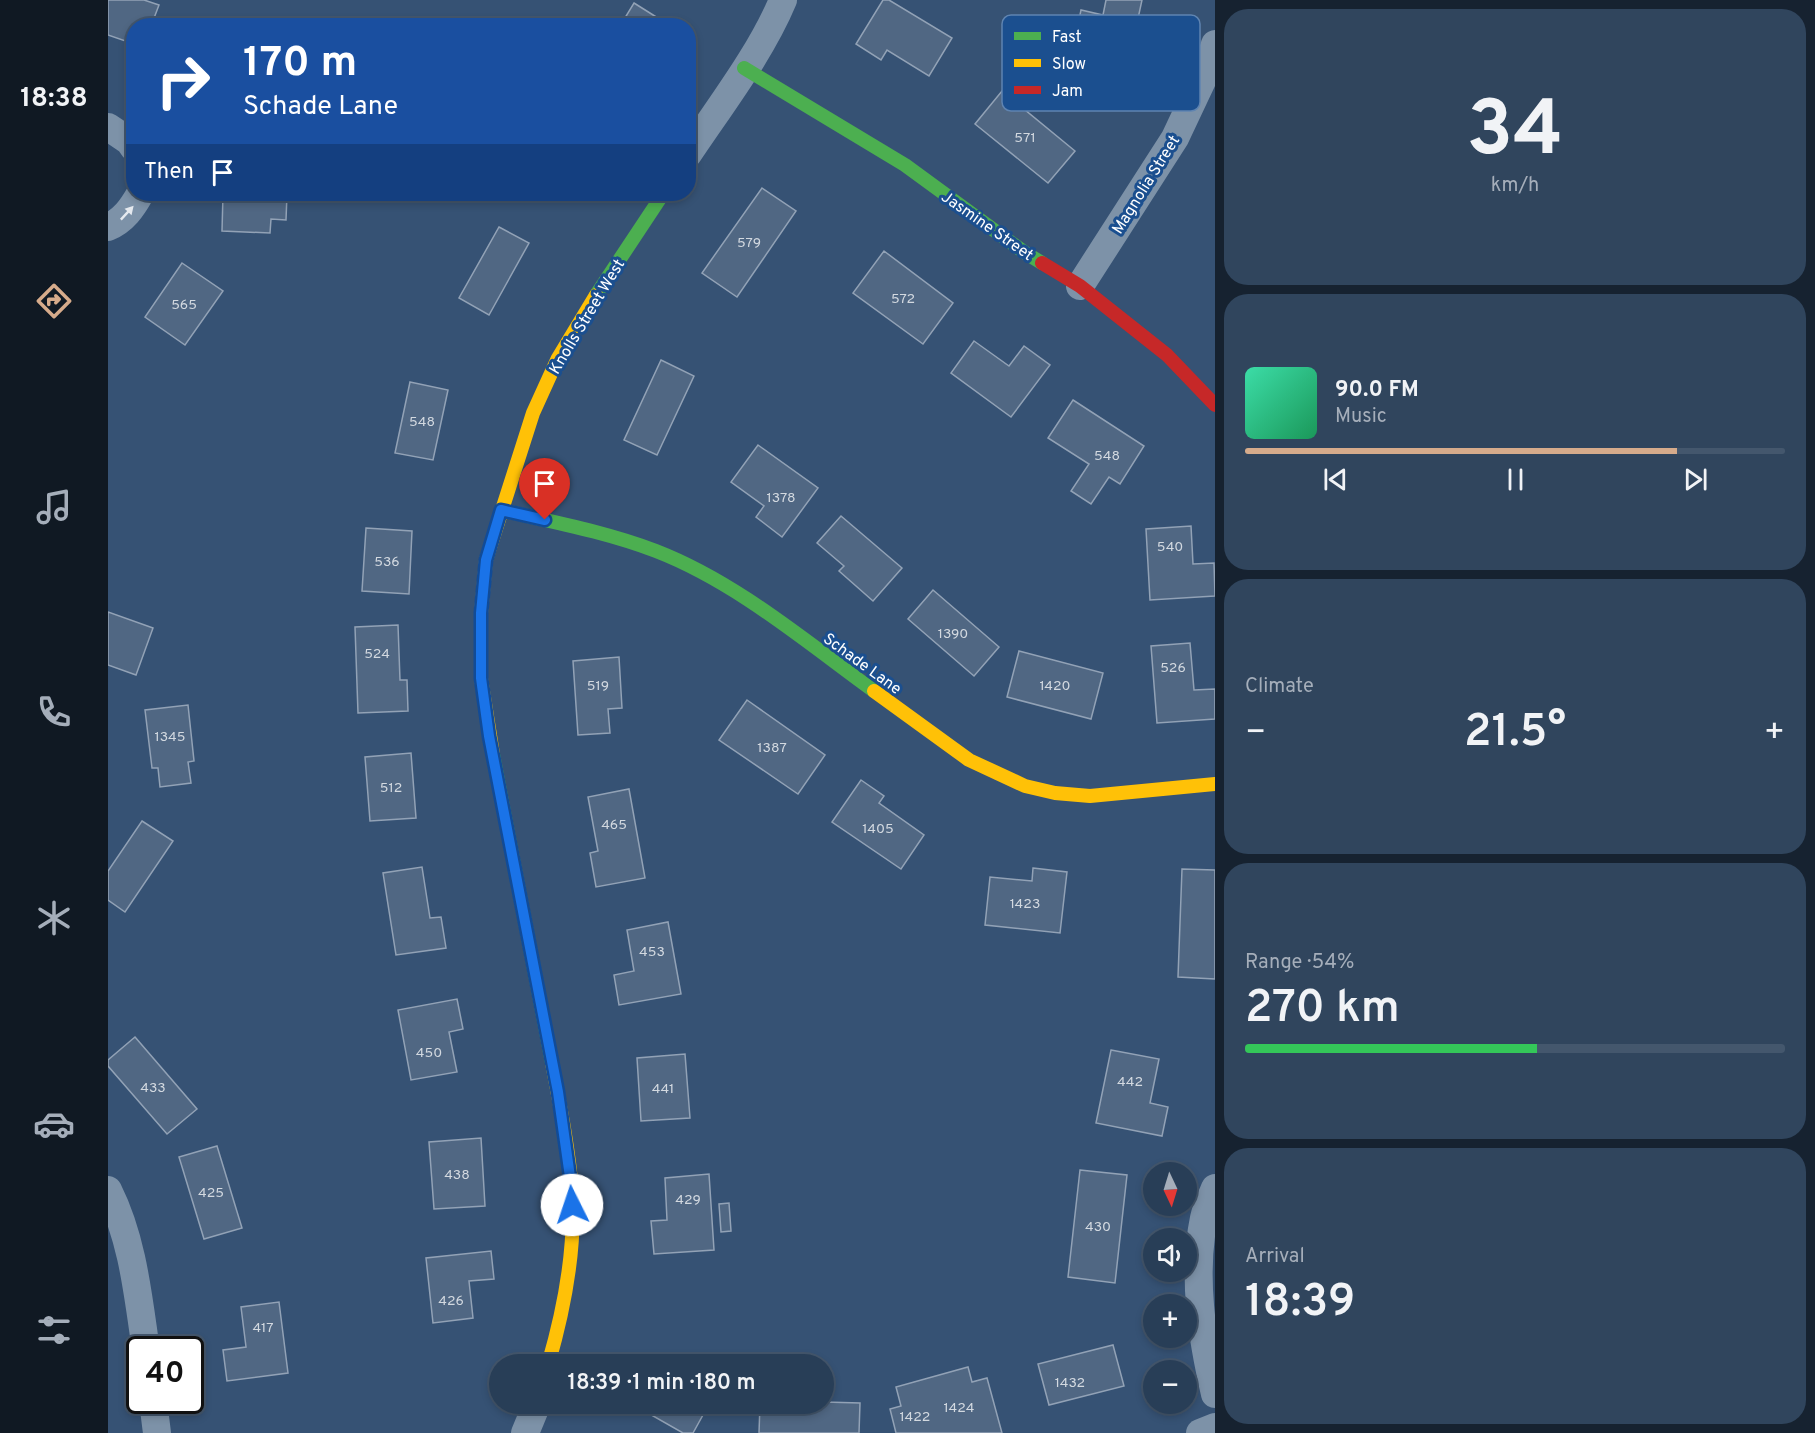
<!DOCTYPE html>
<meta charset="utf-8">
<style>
body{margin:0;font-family:Overpass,sans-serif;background:#30455d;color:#f1f3f6;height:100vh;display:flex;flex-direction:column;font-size:22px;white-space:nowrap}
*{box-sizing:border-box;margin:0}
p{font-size:20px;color:#a5aeba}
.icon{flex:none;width:33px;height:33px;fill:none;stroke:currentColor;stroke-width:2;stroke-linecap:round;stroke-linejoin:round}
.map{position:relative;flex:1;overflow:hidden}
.panel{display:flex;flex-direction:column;gap:9px;padding:9px;background:#162230;width:600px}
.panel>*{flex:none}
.hud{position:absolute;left:18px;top:18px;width:570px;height:183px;border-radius:24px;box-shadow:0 3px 9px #0003,0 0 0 2px #44576d;background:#1a4fa0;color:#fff;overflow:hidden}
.needle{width:39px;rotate:176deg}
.tools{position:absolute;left:1035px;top:1162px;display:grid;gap:12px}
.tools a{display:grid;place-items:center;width:54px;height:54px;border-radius:50%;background:#283e57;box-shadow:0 3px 9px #0003,0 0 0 2px #44576d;font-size:30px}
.speed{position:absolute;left:18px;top:1336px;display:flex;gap:12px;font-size:30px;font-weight:700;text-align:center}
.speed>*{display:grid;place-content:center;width:78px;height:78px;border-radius:50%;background:#283e57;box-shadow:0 3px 9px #0003,0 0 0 2px #44576d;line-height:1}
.speed .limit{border:3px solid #111;border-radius:9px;background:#fff;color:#111}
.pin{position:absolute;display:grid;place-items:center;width:51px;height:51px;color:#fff;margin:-62px -26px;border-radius:50% 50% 50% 0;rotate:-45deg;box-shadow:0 0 6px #0007}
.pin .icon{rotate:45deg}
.me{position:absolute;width:66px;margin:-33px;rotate:356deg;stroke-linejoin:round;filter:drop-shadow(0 0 4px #0008)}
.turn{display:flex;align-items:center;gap:21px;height:126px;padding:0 18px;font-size:27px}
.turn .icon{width:78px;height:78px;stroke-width:2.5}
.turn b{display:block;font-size:42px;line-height:51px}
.then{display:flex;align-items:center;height:57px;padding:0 18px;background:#0003;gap:12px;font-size:22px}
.big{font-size:45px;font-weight:600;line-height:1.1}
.panel .card{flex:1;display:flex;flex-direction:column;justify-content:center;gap:9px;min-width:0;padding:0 21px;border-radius:24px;background:#30455d}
.panel .dial{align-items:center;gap:0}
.dial b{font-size:78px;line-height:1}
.song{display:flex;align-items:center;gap:18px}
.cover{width:72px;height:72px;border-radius:9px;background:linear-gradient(135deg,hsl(160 70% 55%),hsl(150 70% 35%))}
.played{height:6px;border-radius:3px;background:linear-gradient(90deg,#d6ab8b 80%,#44576d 80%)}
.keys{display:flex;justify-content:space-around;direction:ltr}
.heat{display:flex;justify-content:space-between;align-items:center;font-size:33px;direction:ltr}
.charge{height:9px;border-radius:4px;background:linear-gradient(90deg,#34c759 54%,#44576d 0)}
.trip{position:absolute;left:381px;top:1354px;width:345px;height:60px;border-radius:30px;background:#283e57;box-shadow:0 3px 9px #0003,0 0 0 2px #44576d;font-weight:600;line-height:60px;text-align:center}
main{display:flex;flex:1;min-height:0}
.tabs{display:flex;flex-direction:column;width:108px;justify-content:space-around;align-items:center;background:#101923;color:#a5aeba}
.tabs .icon{width:42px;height:42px}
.tabs .active{color:#d6ab8b}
.tabs b{font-size:27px;color:#f1f3f6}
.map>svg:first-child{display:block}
.building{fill:#506783;stroke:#92a2b6;stroke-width:1.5}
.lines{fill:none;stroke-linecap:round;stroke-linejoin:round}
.street{stroke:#7d92a8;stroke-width:28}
.fast{stroke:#4caf50;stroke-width:14}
.slow{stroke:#ffc107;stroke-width:14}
.jam{stroke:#c62828;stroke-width:14}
.oneway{fill:#e5e9ee}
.route-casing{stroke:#114b97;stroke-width:15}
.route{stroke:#1a73e8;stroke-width:10}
.labels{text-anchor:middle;stroke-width:6;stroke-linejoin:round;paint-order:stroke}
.number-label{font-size:14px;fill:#d3d9e0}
.street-label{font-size:16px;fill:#fff;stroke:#1b4f8f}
.key{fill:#1b4f8f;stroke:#5f84b1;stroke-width:1.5}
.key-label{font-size:16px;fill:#fff}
</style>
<main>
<nav class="tabs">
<b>18:38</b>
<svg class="icon active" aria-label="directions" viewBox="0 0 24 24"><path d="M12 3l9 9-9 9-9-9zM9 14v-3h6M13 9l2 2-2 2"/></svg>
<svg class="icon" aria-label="music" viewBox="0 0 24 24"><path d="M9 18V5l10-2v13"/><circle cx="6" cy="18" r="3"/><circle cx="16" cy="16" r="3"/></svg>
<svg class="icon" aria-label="phone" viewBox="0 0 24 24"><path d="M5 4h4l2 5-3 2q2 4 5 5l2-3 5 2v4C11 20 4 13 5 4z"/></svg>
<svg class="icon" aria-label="climate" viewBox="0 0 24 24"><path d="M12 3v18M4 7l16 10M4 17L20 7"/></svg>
<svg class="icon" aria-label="car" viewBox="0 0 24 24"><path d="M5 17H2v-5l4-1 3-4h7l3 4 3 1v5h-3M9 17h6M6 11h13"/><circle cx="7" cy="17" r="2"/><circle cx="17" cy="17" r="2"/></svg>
<svg class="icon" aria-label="filters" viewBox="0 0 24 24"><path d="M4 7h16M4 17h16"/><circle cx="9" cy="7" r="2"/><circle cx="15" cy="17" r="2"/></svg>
</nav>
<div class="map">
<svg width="1107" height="1433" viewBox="0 0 1107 1433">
<rect width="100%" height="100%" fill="#365274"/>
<g class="building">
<path d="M0,0H36L51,5L43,26H26V44L0,35Z"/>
<path d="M775,0H781L844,38L821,76L779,50L773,60L748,44Z"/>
<path d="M998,0H1034L1019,69L982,60L985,48L966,44L973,10L995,15Z"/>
<path d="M526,3L561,25L560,26H512Z"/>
<path d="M894,91L967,151L940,183L867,124Z"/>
<path d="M654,188L688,211L629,297L594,273Z"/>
<path d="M115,194H179L178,220L163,219L162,233L114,231Z"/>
<path d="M391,227L421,243L381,315L351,298Z"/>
<path d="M776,251L845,303L815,344L745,293Z"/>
<path d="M74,263L115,291L77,345L37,317Z"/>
<path d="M866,341L901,366L916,346L942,365L903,417L843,373Z"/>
<path d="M553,360L586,376L549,455L516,440Z"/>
<path d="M302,382L340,390L325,460L287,453Z"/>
<path d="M965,400L1036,446L1012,484L1001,477L983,504L963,491L981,464L940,438Z"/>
<path d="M650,445L710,488L674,537L648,517L656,506L623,482Z"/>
<path d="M733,516L794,568L765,601L731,571L736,566L709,543Z"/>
<path d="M1083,526L1085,564L1106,563L1107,596L1042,600L1038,529Z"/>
<path d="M258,528L304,531L301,594L254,591Z"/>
<path d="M825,590L891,647L866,676L800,619Z"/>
<path d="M0,612L45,628L28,675L0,665Z"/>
<path d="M290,625L292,680H299L300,711L250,713L247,627Z"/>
<path d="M1082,643L1086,690L1107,689V719L1049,723L1043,646Z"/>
<path d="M911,651L995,673L983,719L899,697Z"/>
<path d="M511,657L514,708L500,709L502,733L470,735L465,661Z"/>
<path d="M639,700L717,755L690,794L611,740Z"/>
<path d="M80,705L86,761L80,762L83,783L52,787L50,768H44L37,710Z"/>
<path d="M303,753L308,818L262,821L257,757Z"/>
<path d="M753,780L776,796L771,803L816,835L793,869L724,822Z"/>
<path d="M521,789L537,878L488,887L482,853L490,851L480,797Z"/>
<path d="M34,821L65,841L17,912L0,900V871Z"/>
<path d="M314,867L322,918L333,917L338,948L288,955L275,873Z"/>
<path d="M925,868L959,872L952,933L877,925L882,877L924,881Z"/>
<path d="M1074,869L1107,870V979L1070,977Z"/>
<path d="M560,922L573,994L511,1005L506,975L526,971L519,930Z"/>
<path d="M349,999L355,1029L341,1032L349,1072L303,1080L290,1010Z"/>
<path d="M27,1037L89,1109L59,1134L0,1066V1060Z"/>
<path d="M1003,1050L1051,1059L1042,1103L1060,1107L1054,1136L988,1123Z"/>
<path d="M577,1054L582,1118L533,1121L529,1058Z"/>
<path d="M373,1138L377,1206L326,1209L321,1142Z"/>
<path d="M109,1146L134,1228L96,1239L71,1157Z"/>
<path d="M972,1170L1019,1175L1007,1283L960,1277Z"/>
<path d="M601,1174L606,1250L546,1254L543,1221L559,1220L557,1178Z"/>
<path d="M621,1203L623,1231L613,1232L611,1204Z"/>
<path d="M383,1251L386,1279L361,1281L365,1318L325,1323L318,1258Z"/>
<path d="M171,1302L180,1373L119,1381L115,1350L138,1347L133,1307Z"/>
<path d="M1005,1345L1016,1386L941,1405L930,1364Z"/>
<path d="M860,1367L864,1382L879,1378L894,1433H788L782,1409L793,1406L788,1387Z"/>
<path d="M716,1402L752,1403L751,1433H651L652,1404H716Z"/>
<path d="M524,1404H601L585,1433H575Z"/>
</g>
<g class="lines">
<g class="street">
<path d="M0,127L21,141L26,148"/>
<path d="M580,154C612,106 653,53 675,0"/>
<path d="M0,227C16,220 24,208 32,194"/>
<path d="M972,286L1067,138L1099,70L1107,44"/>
<path d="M1107,1188C1103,1198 1098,1208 1096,1218C1084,1276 1094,1338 1107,1394"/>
<path d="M0,1190C25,1240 30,1296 38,1350"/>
<path d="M45,1401L49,1433"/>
<path d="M417,1433L429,1404"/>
<path d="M1092,1433L1107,1427"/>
</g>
<g class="fast">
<path d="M636,68L797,165L916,252L934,263"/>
<path d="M488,295L555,194"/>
<path d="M393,510C445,522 498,532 548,551C628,582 697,641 766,691"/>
<path d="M385,754L444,1063"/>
</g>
<g class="slow">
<path d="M766,691L861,760L917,786L947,793L982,796L1107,784"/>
<path d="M385,754L373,678V613L378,560L425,413L450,358L488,295"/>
<path d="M440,1365C456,1310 468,1249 464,1192C461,1150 452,1105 444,1063"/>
</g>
<path class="jam" d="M934,263L972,286L1059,355L1107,405"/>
</g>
<defs><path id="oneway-solid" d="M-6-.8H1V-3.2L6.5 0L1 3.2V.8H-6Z" transform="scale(1.5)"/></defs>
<use class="oneway" href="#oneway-solid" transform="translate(19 213) rotate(-47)"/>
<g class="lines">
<defs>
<path id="route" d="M437,520L393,510L378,560L373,613V678L381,736L450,1092L464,1191V1205"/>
</defs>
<use href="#route" class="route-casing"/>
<use href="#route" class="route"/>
</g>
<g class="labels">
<g class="number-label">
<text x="917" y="142">571</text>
<text x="641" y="247">579</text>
<text x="795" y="303">572</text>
<text x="76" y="309">565</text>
<text x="314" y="426">548</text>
<text x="999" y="460">548</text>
<text x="673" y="502">1378</text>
<text x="1062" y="551">540</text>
<text x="279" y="566">536</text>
<text x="845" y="638">1390</text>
<text x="269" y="658">524</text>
<text x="1065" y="672">526</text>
<text x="490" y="690">519</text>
<text x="947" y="690">1420</text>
<text x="62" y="741">1345</text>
<text x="664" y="752">1387</text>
<text x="283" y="792">512</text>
<text x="506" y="829">465</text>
<text x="770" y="833">1405</text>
<text x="917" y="908">1423</text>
<text x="544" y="956">453</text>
<text x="321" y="1057">450</text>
<text x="1022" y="1086">442</text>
<text x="45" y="1092">433</text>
<text x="555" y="1093">441</text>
<text x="349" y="1179">438</text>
<text x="103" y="1197">425</text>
<text x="580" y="1204">429</text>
<text x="990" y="1231">430</text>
<text x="343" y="1305">426</text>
<text x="155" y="1332">417</text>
<text x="962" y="1387">1432</text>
<text x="851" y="1412">1424</text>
<text x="807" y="1421">1422</text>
</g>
<g class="street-label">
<text transform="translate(1037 184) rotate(-58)" y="6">Magnolia Street</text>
<text transform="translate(880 225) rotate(35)" y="6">Jasmine Street</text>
<text transform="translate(478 316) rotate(-59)" y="6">Knolls Street West</text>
<text transform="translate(755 663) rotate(36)" y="6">Schade Lane</text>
</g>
</g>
<rect x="894" y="15" width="198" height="96" rx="9" class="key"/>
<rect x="906" y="32" width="27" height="8" fill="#4caf50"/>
<rect x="906" y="59" width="27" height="8" fill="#ffc107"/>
<rect x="906" y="86" width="27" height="8" fill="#c62828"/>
<g class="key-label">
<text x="944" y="42">Fast</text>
<text x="944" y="69">Slow</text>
<text x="944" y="96">Jam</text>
</g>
</svg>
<div class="tools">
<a><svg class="needle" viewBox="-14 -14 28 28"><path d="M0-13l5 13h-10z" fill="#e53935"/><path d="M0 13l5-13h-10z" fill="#a5aeba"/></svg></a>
<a><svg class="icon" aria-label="sound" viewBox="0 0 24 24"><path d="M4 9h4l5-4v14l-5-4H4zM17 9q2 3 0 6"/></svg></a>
<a>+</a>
<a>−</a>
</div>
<div class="speed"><div class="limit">40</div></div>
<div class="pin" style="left:437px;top:520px;background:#d93025"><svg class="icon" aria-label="arrive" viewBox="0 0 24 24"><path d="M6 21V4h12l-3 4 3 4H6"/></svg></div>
<svg class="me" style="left:464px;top:1205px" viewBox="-20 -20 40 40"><circle r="19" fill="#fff"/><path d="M0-13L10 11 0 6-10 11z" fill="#1a73e8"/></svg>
<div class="trip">18:39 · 1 min · 180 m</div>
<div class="hud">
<div class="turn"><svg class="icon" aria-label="right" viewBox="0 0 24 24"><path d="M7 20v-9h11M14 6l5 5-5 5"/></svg><div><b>170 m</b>Schade Lane</div></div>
<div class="then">Then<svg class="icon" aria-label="arrive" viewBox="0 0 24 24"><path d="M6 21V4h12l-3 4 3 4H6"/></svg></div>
</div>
</div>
<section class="panel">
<div class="card dial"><b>34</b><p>km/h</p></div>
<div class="card">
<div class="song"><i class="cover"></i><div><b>90.0 FM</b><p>Music</p></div></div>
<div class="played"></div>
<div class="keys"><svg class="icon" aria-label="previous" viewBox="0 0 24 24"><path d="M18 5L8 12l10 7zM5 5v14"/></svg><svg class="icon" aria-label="pause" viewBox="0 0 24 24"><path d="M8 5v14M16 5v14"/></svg><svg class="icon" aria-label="next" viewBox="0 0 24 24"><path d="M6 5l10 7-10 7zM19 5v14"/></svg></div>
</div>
<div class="card"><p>Climate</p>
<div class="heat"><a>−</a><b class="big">21.5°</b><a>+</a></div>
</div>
<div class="card"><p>Range · 54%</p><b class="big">270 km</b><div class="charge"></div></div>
<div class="card"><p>Arrival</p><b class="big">18:39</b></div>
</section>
</main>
